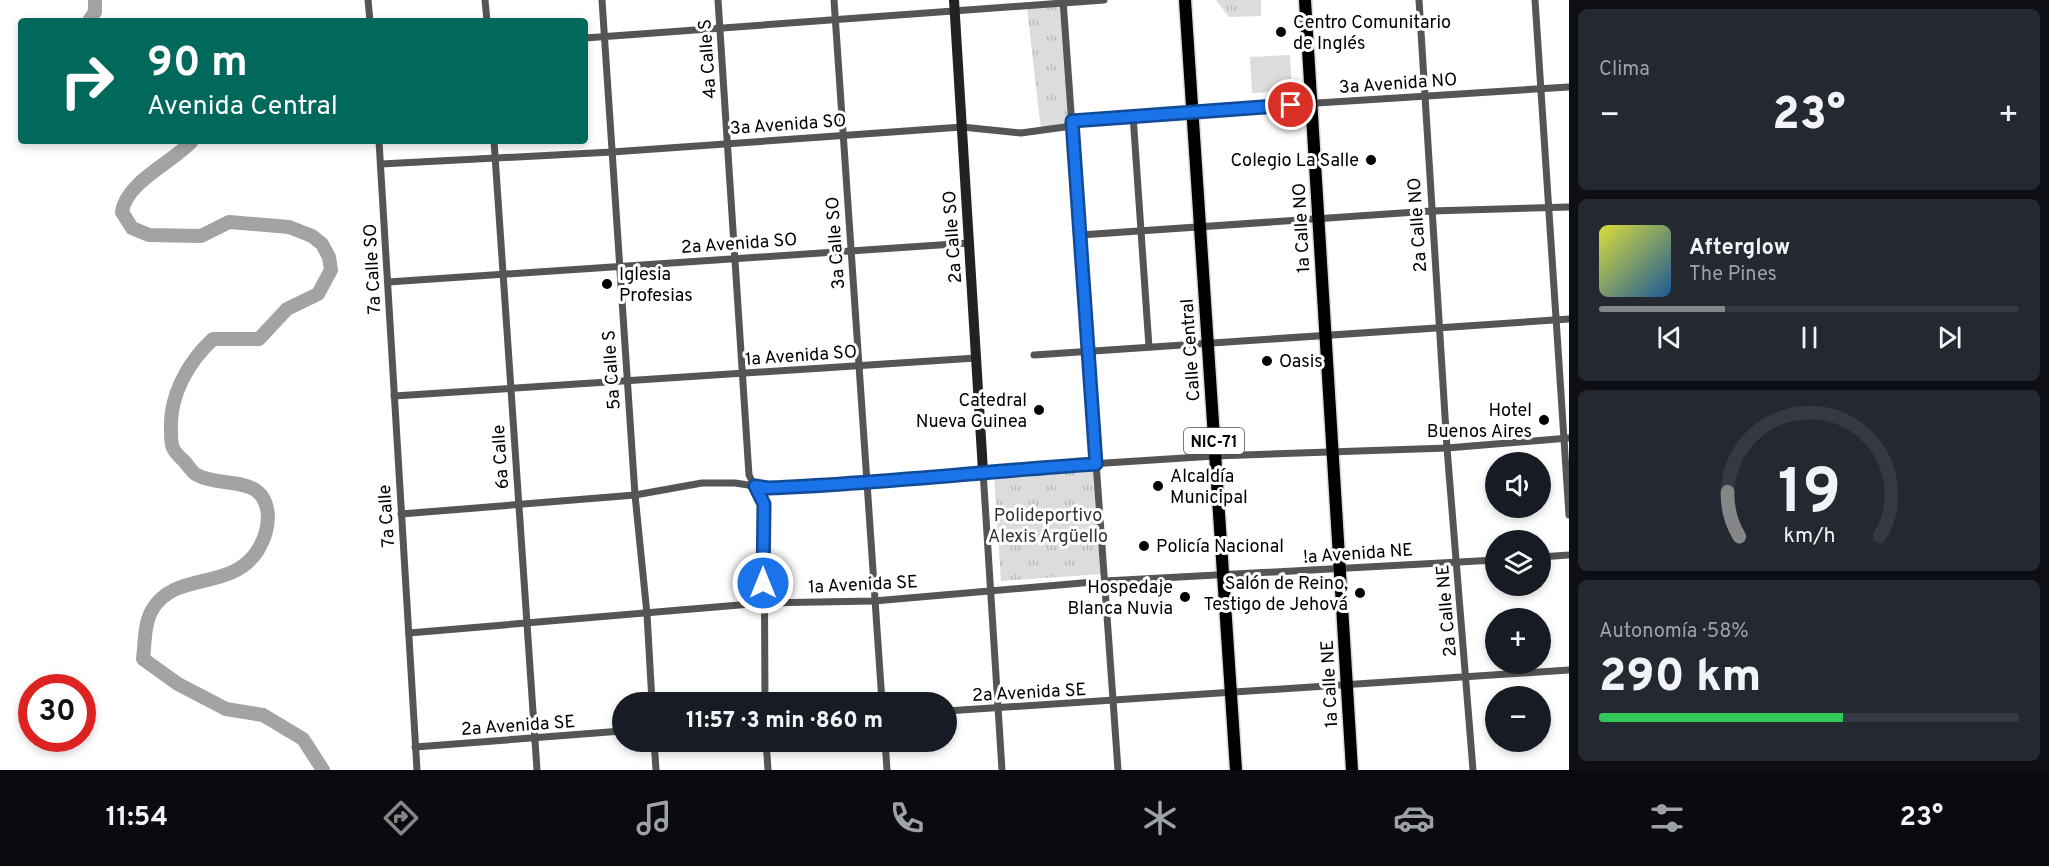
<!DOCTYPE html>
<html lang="es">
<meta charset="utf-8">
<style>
body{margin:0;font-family:Overpass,sans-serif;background:#242831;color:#f1f3f6;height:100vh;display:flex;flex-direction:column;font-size:22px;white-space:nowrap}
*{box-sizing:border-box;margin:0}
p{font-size:20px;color:#9ea1a6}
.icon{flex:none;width:33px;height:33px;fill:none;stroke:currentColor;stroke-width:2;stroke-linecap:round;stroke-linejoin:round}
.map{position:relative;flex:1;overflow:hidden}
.panel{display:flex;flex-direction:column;gap:9px;padding:9px;background:#0d0f14;width:480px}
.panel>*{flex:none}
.guide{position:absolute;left:18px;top:18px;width:570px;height:126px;border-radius:6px;box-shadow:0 3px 9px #0003;background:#00695c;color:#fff;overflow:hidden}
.tools{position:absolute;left:1485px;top:452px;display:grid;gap:12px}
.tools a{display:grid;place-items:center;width:66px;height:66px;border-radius:50%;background:#171b24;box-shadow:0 3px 9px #0003;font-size:30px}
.speed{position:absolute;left:18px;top:674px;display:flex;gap:12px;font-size:30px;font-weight:700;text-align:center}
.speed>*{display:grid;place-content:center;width:78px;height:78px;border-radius:50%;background:#171b24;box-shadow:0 3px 9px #0003;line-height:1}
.speed .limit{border:9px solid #d22;background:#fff;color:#111}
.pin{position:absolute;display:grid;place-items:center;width:51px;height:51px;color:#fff;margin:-26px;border:3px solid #fff;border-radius:50%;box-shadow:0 2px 6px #0007}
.me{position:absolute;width:66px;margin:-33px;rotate:0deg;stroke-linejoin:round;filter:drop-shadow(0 0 4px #0008)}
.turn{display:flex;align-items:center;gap:21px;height:126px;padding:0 30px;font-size:27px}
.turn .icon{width:78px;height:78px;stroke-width:2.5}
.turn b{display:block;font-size:42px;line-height:51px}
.big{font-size:45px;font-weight:800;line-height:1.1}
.panel .card{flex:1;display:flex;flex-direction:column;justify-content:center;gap:9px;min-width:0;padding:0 21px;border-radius:9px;background:#242831}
.panel .dial{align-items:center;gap:0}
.dial svg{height:156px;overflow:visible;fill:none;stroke:#363941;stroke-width:7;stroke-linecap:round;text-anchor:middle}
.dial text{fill:#f1f3f6;stroke:none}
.song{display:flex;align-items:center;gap:18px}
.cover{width:72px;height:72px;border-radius:9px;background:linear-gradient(135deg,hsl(60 70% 55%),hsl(210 70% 35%))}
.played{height:6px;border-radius:3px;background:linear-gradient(90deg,#858687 30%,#363941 30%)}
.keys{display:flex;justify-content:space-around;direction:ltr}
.heat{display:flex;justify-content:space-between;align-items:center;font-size:33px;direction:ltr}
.charge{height:9px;border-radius:4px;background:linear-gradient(90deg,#34c759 58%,#363941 0)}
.trip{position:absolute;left:612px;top:692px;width:345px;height:60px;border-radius:30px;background:#171b24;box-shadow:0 3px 9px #0003;font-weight:800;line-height:60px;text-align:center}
.tabs{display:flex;height:96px;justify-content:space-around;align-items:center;background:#090b0e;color:#9ea1a6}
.tabs .icon{width:42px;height:42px}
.tabs .active{color:#858687}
.tabs b{font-size:27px;color:#f1f3f6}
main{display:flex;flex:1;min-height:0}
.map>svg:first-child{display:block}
.park{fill:url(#park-tufts)}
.garden{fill:#dcdcdc}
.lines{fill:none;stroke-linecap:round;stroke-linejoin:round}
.river{stroke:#a3a3a3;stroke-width:14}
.highway-casing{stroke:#dbdbdb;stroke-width:15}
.street{stroke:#555;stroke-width:7}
.secondary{stroke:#222;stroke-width:10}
.highway{stroke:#000;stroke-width:12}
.route-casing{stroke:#114b97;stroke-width:15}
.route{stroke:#1a73e8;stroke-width:10}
.poi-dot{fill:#000;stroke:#fff;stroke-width:2}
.labels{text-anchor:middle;stroke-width:6;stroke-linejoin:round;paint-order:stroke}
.shield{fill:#fff;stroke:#4c4c4c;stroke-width:1.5}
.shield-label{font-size:16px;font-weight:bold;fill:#000}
.poi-label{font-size:18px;fill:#000;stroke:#fff;text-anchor:start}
.street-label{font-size:18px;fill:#000;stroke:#fff}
.park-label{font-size:18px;fill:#333;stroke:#fff}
</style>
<main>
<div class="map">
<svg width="1569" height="770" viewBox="0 0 1569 770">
<defs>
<pattern id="park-tufts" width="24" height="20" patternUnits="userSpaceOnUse" patternTransform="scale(1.5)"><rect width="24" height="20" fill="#dcdcdc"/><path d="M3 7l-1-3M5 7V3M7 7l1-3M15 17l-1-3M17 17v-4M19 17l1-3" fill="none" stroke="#bbb"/></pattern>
</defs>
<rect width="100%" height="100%" fill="#fff"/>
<g class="park">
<path d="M1216,0H1261V16L1229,17Z"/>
<path d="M1061,6L1069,116L1066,123L1041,130L1027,8Z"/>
<path d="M1096,469L1103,574L1001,581L994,476Z"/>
</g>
<path class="garden" d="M1290,55L1292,91L1252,93L1250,57Z"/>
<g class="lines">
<g class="river">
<path d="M89,21L95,12V0"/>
<path d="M192,141C172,163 126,182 122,212L132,228L149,235L201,236L229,222L289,227L312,236L322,244L329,257L331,270L318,294L287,309L259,339H213C188,362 169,396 171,431C171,436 171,444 173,448C175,453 181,458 185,462C188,466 193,473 197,475C224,489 265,473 268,516C268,530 264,539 258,550C232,592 175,570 152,610C144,624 145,644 143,659L178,684L226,709L263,715L303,739L323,770"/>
</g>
<defs>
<g id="highway">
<path d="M1185,0L1236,770"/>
<path d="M1305,0L1352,770"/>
</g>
</defs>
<use href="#highway" class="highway-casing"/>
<g class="street">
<path d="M368,0L370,21"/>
<path d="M485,0L487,21"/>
<path d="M602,0L635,495L647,614L652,702"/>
<path d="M718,0L749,475L764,504L765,702"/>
<path d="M834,0L882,702"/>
<path d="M1063,0L1118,770"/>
<path d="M1419,0L1447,448L1473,770"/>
<path d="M1535,0L1569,515"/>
<path d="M585,38L1104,0"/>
<path d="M1133,115L1149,347"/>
<path d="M379,141L417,770"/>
<path d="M494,141L537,770"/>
<path d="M381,164L612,152L962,127L1021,133L1065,127L1079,118L1569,87"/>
<path d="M1080,235L1431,211L1569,207"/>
<path d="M388,282L969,243"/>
<path d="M1034,355L1569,319"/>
<path d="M394,396L976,358"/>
<path d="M983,471L1002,770"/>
<path d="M401,514L635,495L702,483H735L768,488L866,484L983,471L1215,456L1447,448L1569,438"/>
<path d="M1540,557L1569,555"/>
<path d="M409,633L763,603L874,601L1105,581L1496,560"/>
<path d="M946,711L1569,670"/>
<path d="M654,741L656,770"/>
<path d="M766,741L768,770"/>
<path d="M885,741L887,770"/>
<path d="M415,747L622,731"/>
</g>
<path class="secondary" d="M954,0L983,471"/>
<use href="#highway" class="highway"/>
</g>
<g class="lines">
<defs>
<path id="route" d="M763,583L764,504L755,486L768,488C878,484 987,471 1096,464L1072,121L1291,105"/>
</defs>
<use href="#route" class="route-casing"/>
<use href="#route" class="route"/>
</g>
<g class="poi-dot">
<circle cx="1281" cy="32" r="6"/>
<circle cx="1371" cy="160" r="6"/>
<circle cx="607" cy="284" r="6"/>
<circle cx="1267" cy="361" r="6"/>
<circle cx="1039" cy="410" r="6"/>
<circle cx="1544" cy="420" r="6"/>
<circle cx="1158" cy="486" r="6"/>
<circle cx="1144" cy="546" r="6"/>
<circle cx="1360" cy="593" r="6"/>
<circle cx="1185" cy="597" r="6"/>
</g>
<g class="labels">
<rect class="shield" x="1184" y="428" width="60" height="26" rx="4.5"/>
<g class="shield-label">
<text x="1214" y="447">NIC-71</text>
</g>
<g class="poi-label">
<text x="1293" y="28">Centro Comunitario<tspan x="1293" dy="21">de Inglés</tspan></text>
<text x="1359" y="166" text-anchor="end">Colegio La Salle</text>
<text x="619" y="280">Iglesia<tspan x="619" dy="21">Profesias</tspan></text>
<text x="1279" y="367">Oasis</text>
<text x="1027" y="406" text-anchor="end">Catedral<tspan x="1027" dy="21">Nueva Guinea</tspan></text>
<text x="1532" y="416" text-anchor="end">Hotel<tspan x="1532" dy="21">Buenos Aires</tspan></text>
<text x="1170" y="482">Alcaldía<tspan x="1170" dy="21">Municipal</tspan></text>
<text x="1156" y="552">Policía Nacional</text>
<text x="1348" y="589" text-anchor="end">Salón de Reino,<tspan x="1348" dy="21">Testigo de Jehová</tspan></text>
<text x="1173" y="593" text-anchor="end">Hospedaje<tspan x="1173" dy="21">Blanca Nuvia</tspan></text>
</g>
<g class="street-label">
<text transform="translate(707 59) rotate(-94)" y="6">4a Calle S</text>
<text transform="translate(1398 83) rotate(-4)" y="6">3a Avenida NO</text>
<text transform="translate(788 124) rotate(-4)" y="6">3a Avenida SO</text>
<text transform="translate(1417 225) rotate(-94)" y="6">2a Calle NO</text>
<text transform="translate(1301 228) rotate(-93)" y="6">1a Calle NO</text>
<text transform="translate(952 237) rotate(-94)" y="6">2a Calle SO</text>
<text transform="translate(739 243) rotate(-4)" y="6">2a Avenida SO</text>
<text transform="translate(835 243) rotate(-94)" y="6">3a Calle SO</text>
<text transform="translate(372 269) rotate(-93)" y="6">7a Calle SO</text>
<text transform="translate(1190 350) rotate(-94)" y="6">Calle Central</text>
<text transform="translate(801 355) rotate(-4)" y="6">1a Avenida SO</text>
<text transform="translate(611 370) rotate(-94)" y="6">5a Calle S</text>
<text transform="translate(500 457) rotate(-94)" y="6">6a Calle</text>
<text transform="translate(386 516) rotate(-94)" y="6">7a Calle</text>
<text transform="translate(1358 553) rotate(-4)" y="6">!a Avenida NE</text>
<text transform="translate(863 584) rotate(-3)" y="6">1a Avenida SE</text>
<text transform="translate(1446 611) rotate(-95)" y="6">2a Calle NE</text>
<text transform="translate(1329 684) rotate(-93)" y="6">1a Calle NE</text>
<text transform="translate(1029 692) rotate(-3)" y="6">2a Avenida SE</text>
<text transform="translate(518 725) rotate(-4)" y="6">2a Avenida SE</text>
</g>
<g class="park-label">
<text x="1048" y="521">Polideportivo<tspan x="1048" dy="21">Alexis Argüello</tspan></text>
</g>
</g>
</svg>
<div class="tools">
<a><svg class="icon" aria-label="sound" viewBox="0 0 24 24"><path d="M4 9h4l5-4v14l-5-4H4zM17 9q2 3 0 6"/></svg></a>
<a><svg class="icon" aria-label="layers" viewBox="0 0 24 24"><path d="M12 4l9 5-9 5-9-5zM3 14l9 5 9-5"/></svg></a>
<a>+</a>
<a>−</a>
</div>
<div class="speed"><div class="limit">30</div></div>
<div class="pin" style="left:1291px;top:105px;background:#d93025"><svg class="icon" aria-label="arrive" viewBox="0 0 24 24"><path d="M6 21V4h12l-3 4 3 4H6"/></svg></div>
<svg class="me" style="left:763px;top:583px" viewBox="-20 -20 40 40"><circle r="17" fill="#1a73e8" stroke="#fff" stroke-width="3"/><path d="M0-11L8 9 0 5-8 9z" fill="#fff"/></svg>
<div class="trip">11:57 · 3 min · 860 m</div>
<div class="guide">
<div class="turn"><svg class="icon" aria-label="right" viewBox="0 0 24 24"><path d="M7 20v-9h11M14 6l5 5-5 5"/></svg><div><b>90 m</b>Avenida Central</div></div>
</div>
</div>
<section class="panel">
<div class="card"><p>Clima</p>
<div class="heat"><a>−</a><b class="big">23°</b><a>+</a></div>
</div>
<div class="card">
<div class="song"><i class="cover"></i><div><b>Afterglow</b><p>The Pines</p></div></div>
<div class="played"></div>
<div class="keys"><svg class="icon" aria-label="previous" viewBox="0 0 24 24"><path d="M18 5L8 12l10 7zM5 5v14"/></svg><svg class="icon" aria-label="pause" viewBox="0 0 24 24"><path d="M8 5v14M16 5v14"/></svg><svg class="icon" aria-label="next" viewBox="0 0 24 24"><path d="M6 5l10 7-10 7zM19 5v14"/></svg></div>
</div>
<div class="card dial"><svg viewBox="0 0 100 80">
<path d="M14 69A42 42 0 1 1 86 69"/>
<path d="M14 69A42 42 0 0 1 8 46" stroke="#858687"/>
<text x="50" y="56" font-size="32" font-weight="700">19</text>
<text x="50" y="72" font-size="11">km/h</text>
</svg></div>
<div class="card"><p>Autonomía · 58%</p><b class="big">290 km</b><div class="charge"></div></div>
</section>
</main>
<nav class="tabs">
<b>11:54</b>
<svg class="icon active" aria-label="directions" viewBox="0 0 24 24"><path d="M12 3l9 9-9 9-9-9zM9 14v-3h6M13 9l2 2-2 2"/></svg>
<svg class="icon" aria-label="music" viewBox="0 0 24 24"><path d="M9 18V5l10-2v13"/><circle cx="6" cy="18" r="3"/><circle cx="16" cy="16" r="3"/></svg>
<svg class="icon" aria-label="phone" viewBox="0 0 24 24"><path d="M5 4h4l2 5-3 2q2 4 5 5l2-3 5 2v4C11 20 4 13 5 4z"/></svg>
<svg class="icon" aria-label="climate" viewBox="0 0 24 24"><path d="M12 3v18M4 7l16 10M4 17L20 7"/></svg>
<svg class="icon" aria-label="car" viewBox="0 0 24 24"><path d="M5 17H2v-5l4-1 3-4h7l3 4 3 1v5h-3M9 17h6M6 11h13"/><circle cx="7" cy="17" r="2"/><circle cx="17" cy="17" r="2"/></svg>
<svg class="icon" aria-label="filters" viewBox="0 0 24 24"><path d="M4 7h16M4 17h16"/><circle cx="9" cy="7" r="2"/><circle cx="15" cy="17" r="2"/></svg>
<b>23°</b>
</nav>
